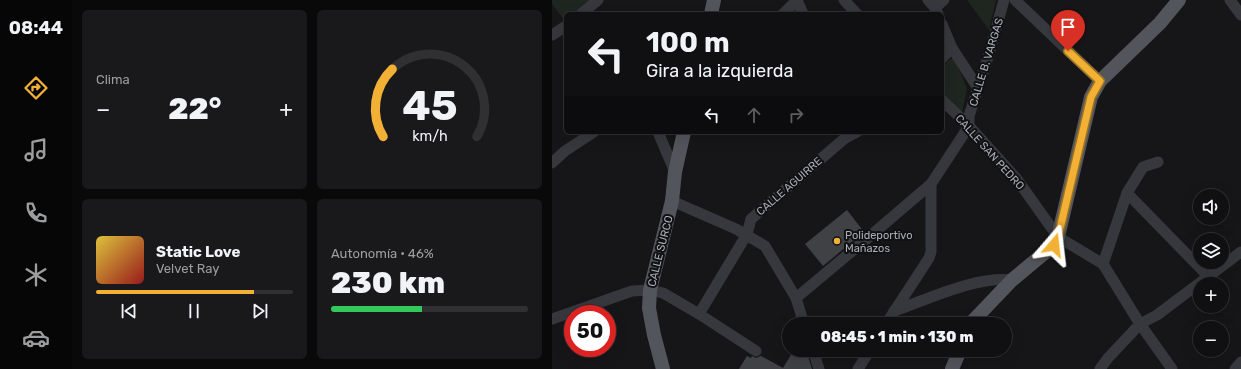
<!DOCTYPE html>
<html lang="es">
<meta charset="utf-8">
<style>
body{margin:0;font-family:Rubik,sans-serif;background:#19191b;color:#f1f3f6;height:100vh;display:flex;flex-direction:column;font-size:15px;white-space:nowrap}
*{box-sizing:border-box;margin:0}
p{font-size:13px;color:#9c9d9f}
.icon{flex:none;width:22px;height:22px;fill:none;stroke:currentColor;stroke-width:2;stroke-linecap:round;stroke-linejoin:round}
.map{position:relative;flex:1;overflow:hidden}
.panel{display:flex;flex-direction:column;gap:10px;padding:10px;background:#09090a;width:480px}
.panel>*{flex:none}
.guide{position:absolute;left:12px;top:12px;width:380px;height:122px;border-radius:6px;box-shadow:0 4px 16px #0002,0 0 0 1px #303032;background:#101012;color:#f1f3f6;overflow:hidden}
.buttons{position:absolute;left:641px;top:189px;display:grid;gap:8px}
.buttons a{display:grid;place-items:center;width:36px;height:36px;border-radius:50%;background:#101012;box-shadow:0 4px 16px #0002,0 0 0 1px #303032;font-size:20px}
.speed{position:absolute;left:12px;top:305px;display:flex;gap:8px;font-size:20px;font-weight:700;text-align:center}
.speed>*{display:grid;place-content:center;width:52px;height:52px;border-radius:50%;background:#101012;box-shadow:0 4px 16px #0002,0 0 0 1px #303032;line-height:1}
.speed .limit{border:6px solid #d22;background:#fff;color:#111}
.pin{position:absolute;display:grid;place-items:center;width:34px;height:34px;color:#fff;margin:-41px -17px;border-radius:50% 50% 50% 0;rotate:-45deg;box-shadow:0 0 4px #0007}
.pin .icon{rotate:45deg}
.me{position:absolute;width:44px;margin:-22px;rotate:17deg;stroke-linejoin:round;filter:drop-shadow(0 0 3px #0008)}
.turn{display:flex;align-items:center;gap:14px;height:84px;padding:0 16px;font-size:18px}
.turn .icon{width:52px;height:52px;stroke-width:2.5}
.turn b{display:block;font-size:28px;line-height:34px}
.lanes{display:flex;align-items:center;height:38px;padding:0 16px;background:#0003;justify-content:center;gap:20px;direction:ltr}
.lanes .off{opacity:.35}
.big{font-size:30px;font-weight:800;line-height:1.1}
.panel .tile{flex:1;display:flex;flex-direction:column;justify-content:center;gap:6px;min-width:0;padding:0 14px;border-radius:6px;background:#19191b}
.panel .dial{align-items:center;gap:0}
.dial svg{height:104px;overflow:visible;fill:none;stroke:#303032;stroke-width:7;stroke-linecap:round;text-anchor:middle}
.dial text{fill:#f1f3f6;stroke:none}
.song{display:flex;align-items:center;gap:12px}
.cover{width:48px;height:48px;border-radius:6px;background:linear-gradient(135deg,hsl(50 70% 55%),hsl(0 70% 35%))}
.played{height:4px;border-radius:2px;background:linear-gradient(90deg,#f2b134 80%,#303032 80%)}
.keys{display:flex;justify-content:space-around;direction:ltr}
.heat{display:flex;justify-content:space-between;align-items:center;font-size:22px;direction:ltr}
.charge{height:6px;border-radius:3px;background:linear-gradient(90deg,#34c759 46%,#303032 0)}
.panel .tiles{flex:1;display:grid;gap:10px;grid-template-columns:repeat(2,1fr)}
.trip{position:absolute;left:230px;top:317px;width:230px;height:40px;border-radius:20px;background:#101012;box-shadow:0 4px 16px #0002,0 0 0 1px #303032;font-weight:800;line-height:40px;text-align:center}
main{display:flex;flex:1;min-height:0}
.menu{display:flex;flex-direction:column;width:72px;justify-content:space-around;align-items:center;background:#060607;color:#9c9d9f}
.menu .icon{width:28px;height:28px}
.menu .selected{color:#f2b134}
.menu b{font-size:18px;color:#f1f3f6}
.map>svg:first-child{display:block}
.green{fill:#1e261f}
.building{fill:#404145}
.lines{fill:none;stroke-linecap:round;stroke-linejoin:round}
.minor{stroke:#37383d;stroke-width:11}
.major{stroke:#53555c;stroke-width:14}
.route-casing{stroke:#9d7322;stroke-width:10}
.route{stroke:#f2b134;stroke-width:7}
.poi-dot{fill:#f2b134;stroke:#111113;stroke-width:1.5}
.labels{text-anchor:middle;stroke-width:4;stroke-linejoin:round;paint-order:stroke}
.street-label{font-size:11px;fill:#a8adb8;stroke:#111113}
.poi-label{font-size:11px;fill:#a8adb8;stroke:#111113;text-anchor:start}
</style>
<main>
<nav class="menu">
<b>08:44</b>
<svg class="icon selected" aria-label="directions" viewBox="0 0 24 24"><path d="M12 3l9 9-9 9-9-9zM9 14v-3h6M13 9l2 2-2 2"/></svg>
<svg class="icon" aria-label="music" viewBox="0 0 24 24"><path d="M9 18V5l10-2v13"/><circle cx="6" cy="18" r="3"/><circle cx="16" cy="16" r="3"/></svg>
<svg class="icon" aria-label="phone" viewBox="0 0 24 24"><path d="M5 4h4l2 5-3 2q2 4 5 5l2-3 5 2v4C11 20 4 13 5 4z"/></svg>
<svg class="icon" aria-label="climate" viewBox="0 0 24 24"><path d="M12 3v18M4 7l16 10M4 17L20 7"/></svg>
<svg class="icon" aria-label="car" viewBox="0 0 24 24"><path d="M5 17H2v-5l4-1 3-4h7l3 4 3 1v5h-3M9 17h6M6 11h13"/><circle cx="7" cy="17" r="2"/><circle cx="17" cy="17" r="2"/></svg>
</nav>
<section class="panel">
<div class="tiles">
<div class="tile"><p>Clima</p>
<div class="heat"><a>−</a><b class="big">22°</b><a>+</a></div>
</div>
<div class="tile dial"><svg viewBox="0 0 100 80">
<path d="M14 69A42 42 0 1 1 86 69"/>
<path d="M14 69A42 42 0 0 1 21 17" stroke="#f2b134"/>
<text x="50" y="56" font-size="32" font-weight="700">45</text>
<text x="50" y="72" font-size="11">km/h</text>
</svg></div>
<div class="tile">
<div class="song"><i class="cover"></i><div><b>Static Love</b><p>Velvet Ray</p></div></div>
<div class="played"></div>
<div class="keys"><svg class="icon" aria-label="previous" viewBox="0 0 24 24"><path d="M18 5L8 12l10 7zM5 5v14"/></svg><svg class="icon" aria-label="pause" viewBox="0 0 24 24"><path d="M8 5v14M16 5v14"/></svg><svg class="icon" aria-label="next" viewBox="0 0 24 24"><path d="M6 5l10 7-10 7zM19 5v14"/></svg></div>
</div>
<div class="tile"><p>Autonomía · 46%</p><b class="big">230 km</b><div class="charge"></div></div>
</div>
</section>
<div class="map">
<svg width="689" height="369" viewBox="0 0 689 369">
<rect width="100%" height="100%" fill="#161618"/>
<g class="green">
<path d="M0,0H38L21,14H14L13,21L0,4Z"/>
<path d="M415,0H444L437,30Z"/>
<path d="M398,59H403L415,89L410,113L390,99V67Z"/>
</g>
<g class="building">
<path d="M295,210L312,232L271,266L253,244Z"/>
<path d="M242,350H254L260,369H187L195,356L199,358L200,356L204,358L209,356L231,368Z"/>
</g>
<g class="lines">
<g class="minor">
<path d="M245,0L251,14"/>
<path d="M292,0L305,14"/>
<path d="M376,0L383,8L386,14"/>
<path d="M463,0L548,81"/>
<path d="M678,0L689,15"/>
<path d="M383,8L392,0"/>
<path d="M29,14L46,0"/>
<path d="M231,14L245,0"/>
<path d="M390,24L400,48L426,88"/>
<path d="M0,35L14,26"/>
<path d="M390,58L400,48"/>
<path d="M390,100L417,126L464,178L506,237L551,264L588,324L620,369"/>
<path d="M106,132L123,172"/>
<path d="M0,163L13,151L42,132"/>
<path d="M575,193L657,277"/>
<path d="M120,201L184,229L213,246L244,298L252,324"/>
<path d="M551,264L575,193L591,167L606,162"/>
<path d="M244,298L317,237L379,184L417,126V116L437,54L452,0"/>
<path d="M342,311C377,299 423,276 460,280"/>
<path d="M147,314L195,234L199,219L292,139L305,132"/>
<path d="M0,319L80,291L98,290L111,293L147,314L204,351"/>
<path d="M334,324L377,258L379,252V184"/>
<path d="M261,350L267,369"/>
<path d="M306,369L318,350"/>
<path d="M548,369L556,358L588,324L605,315L689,252"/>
<path d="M683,369L689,362"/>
</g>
<g class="major">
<path d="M159,14L162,0"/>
<path d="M418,324L460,280L502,245L506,237L539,97L548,81L608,23L627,0"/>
<path d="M111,369L102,335L97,308L98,290L120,201L123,172L132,132"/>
<path d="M400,369L408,350"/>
</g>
</g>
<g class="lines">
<defs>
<path id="route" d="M502,245L506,237L539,97L548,81L516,51"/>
</defs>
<use href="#route" class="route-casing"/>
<use href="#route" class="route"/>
</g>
<circle class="poi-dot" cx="285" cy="241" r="4"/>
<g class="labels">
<g class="street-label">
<text transform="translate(434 62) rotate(-73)" y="4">CALLE B. VARGAS</text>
<text transform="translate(438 152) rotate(48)" y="4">CALLE SAN PEDRO</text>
<text transform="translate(237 186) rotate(-41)" y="4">CALLE AGUIRRE</text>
<text transform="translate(108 251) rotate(-76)" y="4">CALLE SURCO</text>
</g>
<g class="poi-label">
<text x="293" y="239">Polideportivo<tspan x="293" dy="13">Mañazos</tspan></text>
</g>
</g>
</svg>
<div class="buttons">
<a><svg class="icon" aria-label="sound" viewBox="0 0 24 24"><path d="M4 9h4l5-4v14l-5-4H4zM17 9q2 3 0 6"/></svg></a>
<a><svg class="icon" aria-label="layers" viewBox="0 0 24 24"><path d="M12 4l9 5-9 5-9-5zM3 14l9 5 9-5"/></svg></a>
<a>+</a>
<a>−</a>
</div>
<div class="speed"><div class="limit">50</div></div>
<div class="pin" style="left:516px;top:51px;background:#d93025"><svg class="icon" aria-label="arrive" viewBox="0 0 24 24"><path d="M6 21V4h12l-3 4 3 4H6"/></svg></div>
<svg class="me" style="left:502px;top:245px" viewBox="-20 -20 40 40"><path d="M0-17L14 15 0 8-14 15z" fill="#f2b134" stroke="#fff" stroke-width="4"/></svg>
<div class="trip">08:45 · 1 min · 130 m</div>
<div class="guide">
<div class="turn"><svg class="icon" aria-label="left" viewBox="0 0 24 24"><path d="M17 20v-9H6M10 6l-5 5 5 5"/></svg><div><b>100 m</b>Gira a la izquierda</div></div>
<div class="lanes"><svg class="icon" aria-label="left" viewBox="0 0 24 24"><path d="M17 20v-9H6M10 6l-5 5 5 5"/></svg><svg class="icon off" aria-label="ahead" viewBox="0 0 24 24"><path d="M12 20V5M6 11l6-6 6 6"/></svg><svg class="icon off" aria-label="right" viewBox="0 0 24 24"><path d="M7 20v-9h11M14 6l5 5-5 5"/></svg></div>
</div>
</div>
</main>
